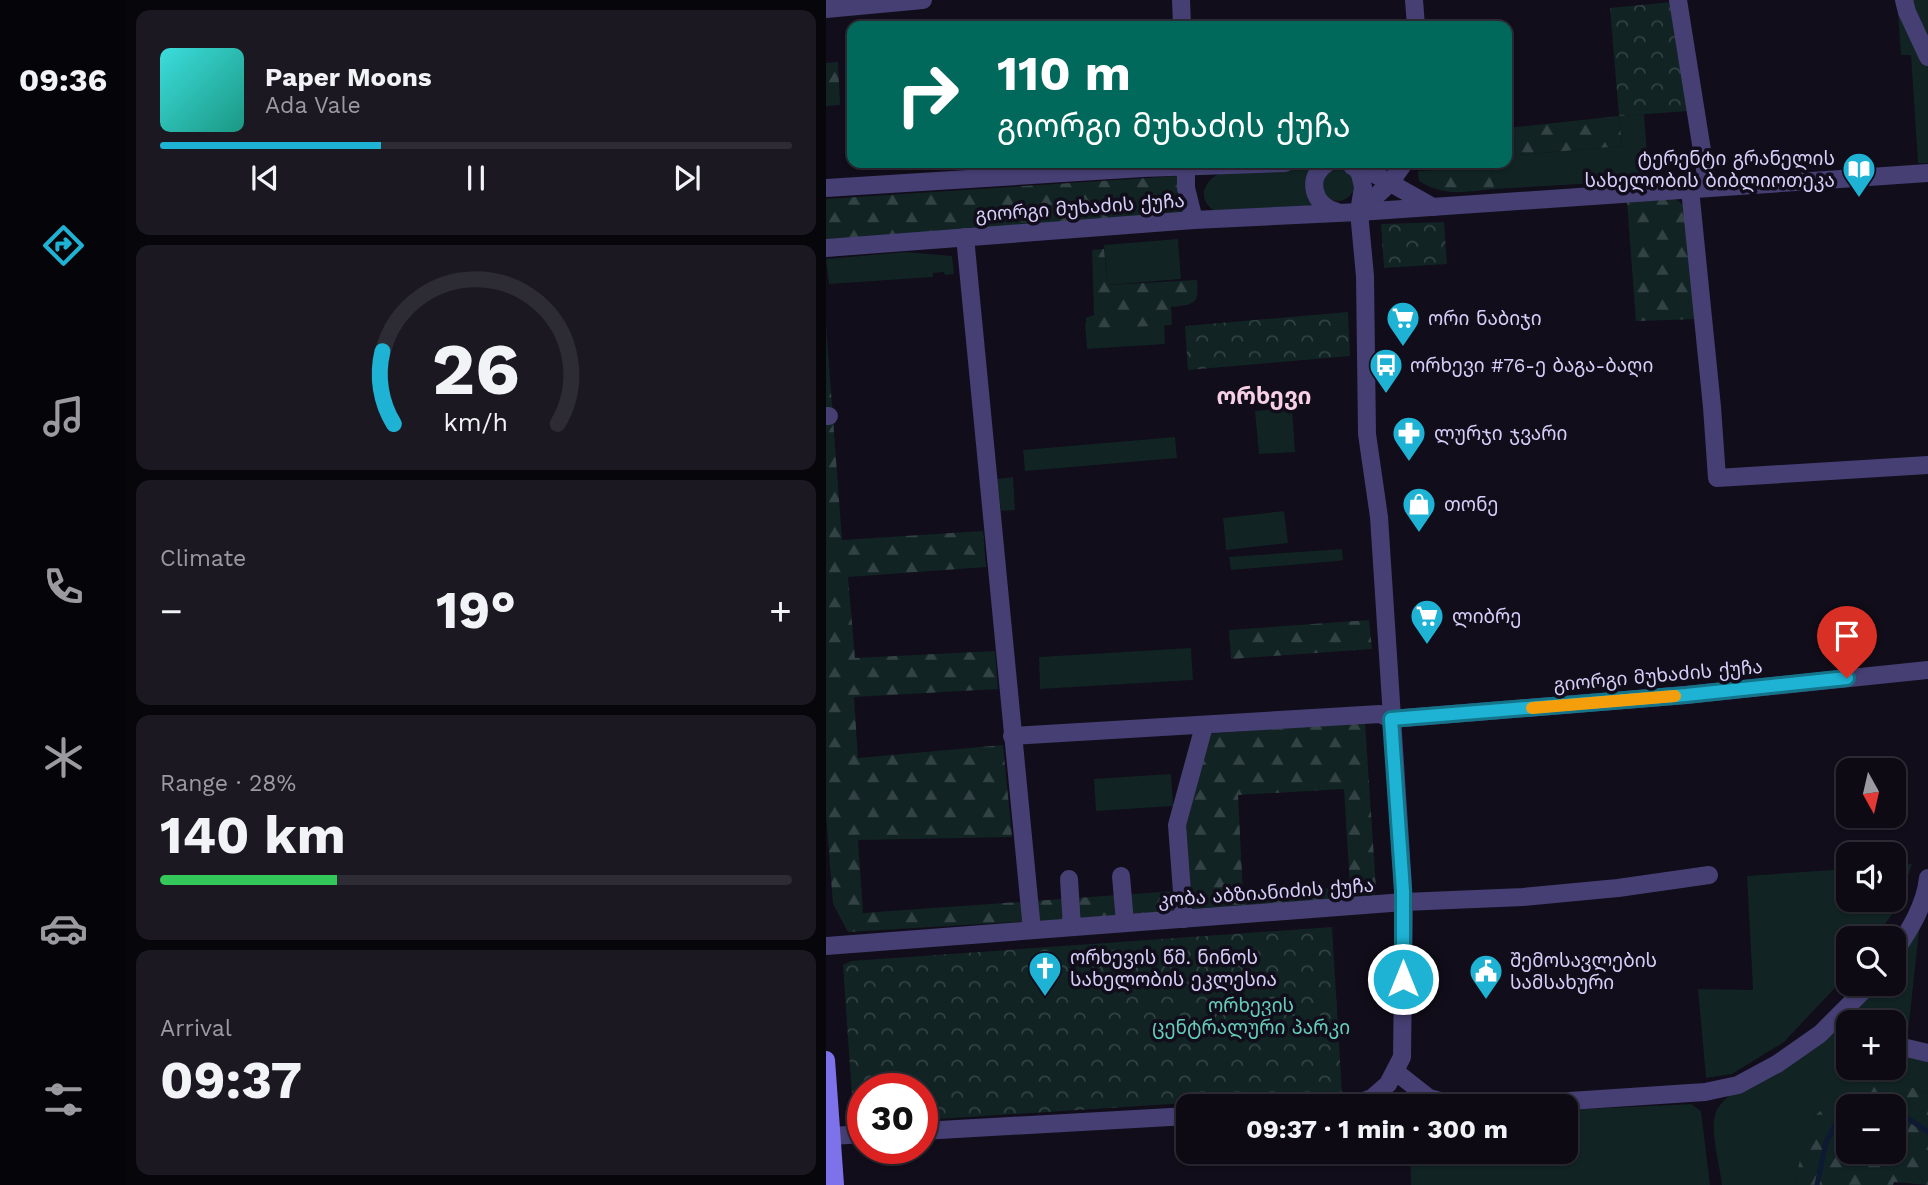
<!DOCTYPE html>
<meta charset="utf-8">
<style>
body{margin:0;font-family:"Work Sans","Noto Sans Georgian",sans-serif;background:#1b1822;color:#f1f3f6;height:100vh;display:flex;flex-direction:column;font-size:26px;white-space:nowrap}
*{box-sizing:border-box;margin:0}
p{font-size:23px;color:#9a9aa0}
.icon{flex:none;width:38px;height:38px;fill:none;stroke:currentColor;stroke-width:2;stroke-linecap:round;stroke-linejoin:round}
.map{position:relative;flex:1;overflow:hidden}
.details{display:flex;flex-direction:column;gap:10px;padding:10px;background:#07060b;width:700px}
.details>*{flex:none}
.top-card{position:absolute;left:21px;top:21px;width:665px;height:147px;border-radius:14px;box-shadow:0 2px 5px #0004,0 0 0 2px #2d2b34;background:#00695c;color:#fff;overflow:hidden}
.needle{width:46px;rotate:172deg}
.buttons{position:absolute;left:1010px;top:758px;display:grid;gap:14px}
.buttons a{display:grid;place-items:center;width:70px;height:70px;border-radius:14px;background:#0d0a14;box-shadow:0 2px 5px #0004,0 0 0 2px #2d2b34;font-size:35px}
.speed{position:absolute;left:21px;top:1073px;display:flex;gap:14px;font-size:35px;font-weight:700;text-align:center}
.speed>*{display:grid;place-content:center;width:91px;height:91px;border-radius:50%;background:#0d0a14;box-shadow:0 2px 5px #0004,0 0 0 2px #2d2b34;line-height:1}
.speed .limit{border:10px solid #d22;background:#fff;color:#111}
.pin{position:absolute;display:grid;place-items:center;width:60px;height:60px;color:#fff;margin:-72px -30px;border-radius:50% 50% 50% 0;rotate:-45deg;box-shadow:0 0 7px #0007}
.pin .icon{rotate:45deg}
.me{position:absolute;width:77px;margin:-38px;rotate:0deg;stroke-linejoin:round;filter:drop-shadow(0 0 5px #0008)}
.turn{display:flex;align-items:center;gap:24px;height:147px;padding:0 35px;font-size:32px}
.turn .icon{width:91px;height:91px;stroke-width:2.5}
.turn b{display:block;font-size:49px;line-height:60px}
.big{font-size:52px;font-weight:700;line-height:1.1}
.details .card{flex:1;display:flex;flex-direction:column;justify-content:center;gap:10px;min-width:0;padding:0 24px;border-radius:14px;background:#1b1822}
.details .dial{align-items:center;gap:0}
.dial svg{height:182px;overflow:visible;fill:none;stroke:#2d2b34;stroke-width:7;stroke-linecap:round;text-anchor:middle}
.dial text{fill:#f1f3f6;stroke:none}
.song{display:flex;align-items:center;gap:21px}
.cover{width:84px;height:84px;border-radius:10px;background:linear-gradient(135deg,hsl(180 70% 55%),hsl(170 70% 35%))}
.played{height:7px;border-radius:4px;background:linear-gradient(90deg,#1eb3d4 35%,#2d2b34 35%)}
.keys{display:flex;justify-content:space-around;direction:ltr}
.heat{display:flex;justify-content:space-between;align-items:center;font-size:38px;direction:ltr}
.charge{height:10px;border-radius:5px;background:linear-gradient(90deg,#34c759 28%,#2d2b34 0)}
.trip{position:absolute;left:350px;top:1094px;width:402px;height:70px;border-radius:14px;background:#0d0a14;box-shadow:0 2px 5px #0004,0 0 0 2px #2d2b34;font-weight:700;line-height:70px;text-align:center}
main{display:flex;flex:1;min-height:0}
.tabs{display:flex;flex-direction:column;width:126px;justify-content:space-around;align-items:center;background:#050408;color:#9a9aa0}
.tabs .icon{width:49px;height:49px}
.tabs .active{color:#1eb3d4}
.tabs b{font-size:32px;color:#f1f3f6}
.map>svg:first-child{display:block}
.green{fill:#112323;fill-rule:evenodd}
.forest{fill:url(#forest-firs);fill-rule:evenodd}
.park{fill:url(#park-crowns)}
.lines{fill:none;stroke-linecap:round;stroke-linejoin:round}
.stream{stroke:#0e1933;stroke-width:5}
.street{stroke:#453f73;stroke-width:18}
.secondary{stroke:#7e72eb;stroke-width:18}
.route-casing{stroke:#14748a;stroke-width:18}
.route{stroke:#1eb3d4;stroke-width:12}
.slow{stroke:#f59e0b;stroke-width:12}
.labels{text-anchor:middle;stroke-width:7;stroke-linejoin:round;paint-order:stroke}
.poi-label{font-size:19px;fill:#d6cef8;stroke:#110d1a;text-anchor:start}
.street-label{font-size:19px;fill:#d6cef8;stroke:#110d1a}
.park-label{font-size:19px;fill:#65cdbb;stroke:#110d1a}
.quarter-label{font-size:23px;font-weight:bold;fill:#f8d0e6;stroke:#110d1a}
</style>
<main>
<nav class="tabs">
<b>09:36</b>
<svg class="icon active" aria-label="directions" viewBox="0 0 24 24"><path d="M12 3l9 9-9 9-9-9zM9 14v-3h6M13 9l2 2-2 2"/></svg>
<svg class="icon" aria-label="music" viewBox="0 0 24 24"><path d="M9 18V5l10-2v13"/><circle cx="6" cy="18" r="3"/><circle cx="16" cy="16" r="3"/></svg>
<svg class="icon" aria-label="phone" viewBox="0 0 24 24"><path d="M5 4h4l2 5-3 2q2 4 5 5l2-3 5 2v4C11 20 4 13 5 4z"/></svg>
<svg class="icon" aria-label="climate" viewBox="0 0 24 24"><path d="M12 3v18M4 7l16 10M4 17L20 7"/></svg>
<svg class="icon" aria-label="car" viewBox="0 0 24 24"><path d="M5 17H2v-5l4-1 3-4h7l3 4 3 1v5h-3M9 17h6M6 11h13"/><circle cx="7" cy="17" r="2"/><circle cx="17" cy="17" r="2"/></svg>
<svg class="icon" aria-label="filters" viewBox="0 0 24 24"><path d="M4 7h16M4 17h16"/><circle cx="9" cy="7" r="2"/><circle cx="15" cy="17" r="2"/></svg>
</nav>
<section class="details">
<div class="card">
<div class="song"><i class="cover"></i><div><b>Paper Moons</b><p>Ada Vale</p></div></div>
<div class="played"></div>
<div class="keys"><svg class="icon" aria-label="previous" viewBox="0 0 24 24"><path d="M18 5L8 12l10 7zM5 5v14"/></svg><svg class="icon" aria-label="pause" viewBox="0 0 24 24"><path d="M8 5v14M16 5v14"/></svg><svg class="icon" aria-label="next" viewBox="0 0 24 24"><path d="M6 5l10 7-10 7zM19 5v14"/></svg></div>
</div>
<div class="card dial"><svg viewBox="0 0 100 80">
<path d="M14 69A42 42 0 1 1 86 69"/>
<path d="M14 69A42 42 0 0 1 9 37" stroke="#1eb3d4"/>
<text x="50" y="56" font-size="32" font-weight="700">26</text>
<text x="50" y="72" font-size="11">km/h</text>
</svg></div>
<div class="card"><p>Climate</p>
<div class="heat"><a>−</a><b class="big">19°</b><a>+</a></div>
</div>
<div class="card"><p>Range · 28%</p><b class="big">140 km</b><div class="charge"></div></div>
<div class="card"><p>Arrival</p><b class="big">09:37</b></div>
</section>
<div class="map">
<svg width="1102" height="1185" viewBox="0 0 1102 1185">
<defs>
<pattern id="forest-firs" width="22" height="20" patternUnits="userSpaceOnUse" patternTransform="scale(1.75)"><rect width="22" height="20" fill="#112323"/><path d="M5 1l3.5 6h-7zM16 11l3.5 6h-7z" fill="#334244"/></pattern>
<pattern id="park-crowns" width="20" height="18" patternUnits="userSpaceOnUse" patternTransform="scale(1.75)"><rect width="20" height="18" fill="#112323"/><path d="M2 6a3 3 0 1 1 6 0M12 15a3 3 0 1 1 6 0" fill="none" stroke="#334244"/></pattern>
</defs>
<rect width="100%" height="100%" fill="#110d1a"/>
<g class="green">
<path d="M1071,0H1102V163H1092L1085,55H1075Z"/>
<path d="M818,114L823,180L668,189L666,163H681V156L796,146L793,116Z"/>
<path d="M484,168L481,178L489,207L390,212C372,201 375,184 392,174Z"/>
<circle cx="512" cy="185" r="16"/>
<path d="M352,239L355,279L282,285L278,245Z"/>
<path d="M79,252L126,256L128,274L119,275L118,272L107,273V277L3,284L0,259Z"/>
<path d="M338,317L339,344L261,349L259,323Z"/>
<path d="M466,408L469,452L433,454L429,411Z"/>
<path d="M349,437L351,458L199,471L197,450Z"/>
<path d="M187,477L189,510L175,511L171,479Z"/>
<path d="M458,511L462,543L400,550L397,518Z"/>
<path d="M516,549L517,560L512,561L405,570L403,557Z"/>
<path d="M365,648L367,680L214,689L213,657Z"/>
<path d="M345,774L347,806L270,811L268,779Z"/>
<path d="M1086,864L1072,906L1049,938H1022V974L958,1042L906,1074L880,1078L872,989L927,990L921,876L1022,869V900H1068V865Z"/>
<path d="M1094,922L1081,1042L1102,1045V1093L1090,1088L1015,1098L990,1115L982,1132L968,1185H896C894,1167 884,1132 889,1115C898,1085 961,1068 986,1050C1011,1031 1033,1005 1057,984H1068V967ZM1022,1022H1068V1068H1022Z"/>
<path d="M865,1104L875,1111L884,1185H585L584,1152H740V1110Z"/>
</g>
<g class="forest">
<path d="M12,62L14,105L0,106V63Z"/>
<path d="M793,116L796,146L681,156V128Z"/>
<path d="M628,163H666L668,189C639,192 619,197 593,181L592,171L628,169Z"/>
<path d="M353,176V198L357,216L0,241V199Z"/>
<path d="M848,198L859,206L872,319L810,321L801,202Z"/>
<path d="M278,249L282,285L371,280C373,305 369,304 345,307L346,325L260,329V318L268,315L266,250Z"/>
<path d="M0,324L16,540L157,531L160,567L22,577L29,658L169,651L172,689L28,697L32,758L177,745L186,837L32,840L37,913L349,891L358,826L379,734L539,722L550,888L548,898L440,907L22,932L7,904L0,814ZM518,789L524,887L417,893L412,795Z"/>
<path d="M543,620L546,649L405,659L403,630Z"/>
<path d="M1040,1087L1090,1088L1102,1093V1185L1068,1182L1067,1185H968C974,1164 977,1136 989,1117C997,1104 1026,1093 1040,1087ZM1068,1106V1152H1022V1106Z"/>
</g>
<g class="park">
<path d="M845,2L862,111L793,116L784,8Z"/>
<path d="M618,222L621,264L558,268L555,224Z"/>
<path d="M522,312L524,356L362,370L359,326Z"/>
<path d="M506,927L516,1093L96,1120V1088H37V1124L28,1125L17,965L25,961Z"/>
</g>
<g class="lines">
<g class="stream">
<path d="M1027,1106L1055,1101L1063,1106"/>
<path d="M1068,1109L1102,1132"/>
<path d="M991,1185L1000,1142L1019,1107H1022"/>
</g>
<g class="street">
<path d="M355,0L356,26"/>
<path d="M588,0L590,26"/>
<path d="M852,0L882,188"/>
<path d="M1078,0L1081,12L1102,57"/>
<path d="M0,9L97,0"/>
<path d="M360,163V188L368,220"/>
<path d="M501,163C479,178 487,205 511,212"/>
<path d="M526,166L543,171L607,207"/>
<path d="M0,188L317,168L459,163"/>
<path d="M864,189L886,407L891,478L1102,465"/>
<path d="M533,212L564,183L578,163"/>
<path d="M139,237L206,930"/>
<path d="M0,248L368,220L533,212L1102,173"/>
<path d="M0,416H3"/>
<path d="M186,736L554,714L565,719L860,695L1102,670"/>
<path d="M295,876L299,923"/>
<path d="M243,879L246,927"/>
<path d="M358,919L351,825L378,726"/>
<path d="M0,946L578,902L697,897L792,888L883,875"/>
<path d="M1068,953C1083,931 1099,906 1102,878"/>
<path d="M1068,1045L1102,1053"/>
<path d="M570,1072L603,1098L633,1106"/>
<path d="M524,1106L546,1098L562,1084L576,1057L578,902L553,517L541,434L539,276L533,212L537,187L534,174L529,166"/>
<path d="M669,1106L879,1092L912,1085L951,1064L994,1034L1044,984"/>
<path d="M96,1131L362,1116"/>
<path d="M6,1136L37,1134"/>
</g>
<path class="secondary" d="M0,1060L9,1185"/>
</g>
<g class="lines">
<defs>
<path id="route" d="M577,979V891L565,719L860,695L1021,678"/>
</defs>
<use href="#route" class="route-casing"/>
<use href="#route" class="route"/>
<path class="slow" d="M706,708L849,696"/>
</g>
<defs>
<symbol id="library-pin" viewBox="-11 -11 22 30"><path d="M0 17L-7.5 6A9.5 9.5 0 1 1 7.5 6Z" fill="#1eb3d4" stroke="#110d1a"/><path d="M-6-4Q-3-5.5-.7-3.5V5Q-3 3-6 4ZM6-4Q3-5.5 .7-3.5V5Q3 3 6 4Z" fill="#fff"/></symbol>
<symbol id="supermarket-pin" viewBox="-11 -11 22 30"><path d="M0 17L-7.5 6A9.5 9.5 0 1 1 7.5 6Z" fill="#1eb3d4" stroke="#110d1a"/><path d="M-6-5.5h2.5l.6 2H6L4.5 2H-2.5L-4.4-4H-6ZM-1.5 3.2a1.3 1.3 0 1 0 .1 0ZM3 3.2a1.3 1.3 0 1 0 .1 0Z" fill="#fff"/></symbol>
<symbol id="bus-pin" viewBox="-11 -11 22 30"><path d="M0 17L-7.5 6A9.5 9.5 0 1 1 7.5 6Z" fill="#1eb3d4" stroke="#110d1a"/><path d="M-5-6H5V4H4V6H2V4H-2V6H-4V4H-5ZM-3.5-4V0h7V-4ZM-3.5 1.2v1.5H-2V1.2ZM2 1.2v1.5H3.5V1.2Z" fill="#fff"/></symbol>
<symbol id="pharmacy-pin" viewBox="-11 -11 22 30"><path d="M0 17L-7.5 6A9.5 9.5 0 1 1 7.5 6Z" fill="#1eb3d4" stroke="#110d1a"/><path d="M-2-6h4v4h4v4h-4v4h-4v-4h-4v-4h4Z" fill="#fff"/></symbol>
<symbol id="shop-pin" viewBox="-11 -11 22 30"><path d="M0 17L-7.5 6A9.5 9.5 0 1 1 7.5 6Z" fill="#1eb3d4" stroke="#110d1a"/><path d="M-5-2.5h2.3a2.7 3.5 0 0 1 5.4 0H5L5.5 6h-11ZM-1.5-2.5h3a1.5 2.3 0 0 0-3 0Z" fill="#fff"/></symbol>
<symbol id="church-pin" viewBox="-11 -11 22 30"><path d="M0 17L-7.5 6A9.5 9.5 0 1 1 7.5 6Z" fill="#1eb3d4" stroke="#110d1a"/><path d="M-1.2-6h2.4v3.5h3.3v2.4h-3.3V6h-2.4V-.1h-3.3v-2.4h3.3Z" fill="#fff"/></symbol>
<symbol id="civic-pin" viewBox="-11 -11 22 30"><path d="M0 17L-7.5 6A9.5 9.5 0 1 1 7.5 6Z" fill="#1eb3d4" stroke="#110d1a"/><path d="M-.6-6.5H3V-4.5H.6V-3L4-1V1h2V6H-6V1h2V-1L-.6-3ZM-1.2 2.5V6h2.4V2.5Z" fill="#fff"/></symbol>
</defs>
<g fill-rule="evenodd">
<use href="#library-pin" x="1014" y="150" width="38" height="52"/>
<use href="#supermarket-pin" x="558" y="299" width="38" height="52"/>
<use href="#bus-pin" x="541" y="346" width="38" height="52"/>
<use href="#pharmacy-pin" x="564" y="414" width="38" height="52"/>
<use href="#shop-pin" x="574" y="485" width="38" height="52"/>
<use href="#supermarket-pin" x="582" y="597" width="38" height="52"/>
<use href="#church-pin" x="200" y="949" width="38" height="52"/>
<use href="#civic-pin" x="641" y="952" width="38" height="52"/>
</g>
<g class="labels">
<g class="poi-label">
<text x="1009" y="165" text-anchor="end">ტერენტი გრანელის<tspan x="1009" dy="22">სახელობის ბიბლიოთეკა</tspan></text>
<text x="602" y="325">ორი ნაბიჯი</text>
<text x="584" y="372">ორხევი #76-ე ბაგა-ბაღი</text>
<text x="608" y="440">ლურჯი ჯვარი</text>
<text x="618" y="511">თონე</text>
<text x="626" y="623">ლიბრე</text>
<text x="244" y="964">ორხევის წმ. ნინოს<tspan x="244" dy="22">სახელობის ეკლესია</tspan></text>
<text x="684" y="967">შემოსავლების<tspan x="684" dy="22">სამსახური</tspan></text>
</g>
<g class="street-label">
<text transform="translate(254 207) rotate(-4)" y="7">გიორგი მუხაძის ქუჩა</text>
<text transform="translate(832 675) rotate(-5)" y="7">გიორგი მუხაძის ქუჩა</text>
<text transform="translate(440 892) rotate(-4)" y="7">კობა აბზიანიძის ქუჩა</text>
</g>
<g class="park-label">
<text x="425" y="1012">ორხევის<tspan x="425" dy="22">ცენტრალური პარკი</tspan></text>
</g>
<g class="quarter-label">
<text x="438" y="404">ორხევი</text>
</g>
</g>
</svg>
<div class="buttons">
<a><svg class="needle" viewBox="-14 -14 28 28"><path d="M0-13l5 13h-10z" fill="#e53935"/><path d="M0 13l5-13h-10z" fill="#9a9aa0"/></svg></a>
<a><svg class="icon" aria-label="sound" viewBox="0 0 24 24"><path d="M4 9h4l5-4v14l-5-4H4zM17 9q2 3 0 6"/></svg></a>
<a><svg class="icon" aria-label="search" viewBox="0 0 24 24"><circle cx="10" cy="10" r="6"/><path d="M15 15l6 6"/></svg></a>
<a>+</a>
<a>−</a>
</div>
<div class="speed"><div class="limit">30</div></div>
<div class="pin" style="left:1021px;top:678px;background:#d93025"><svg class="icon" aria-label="arrive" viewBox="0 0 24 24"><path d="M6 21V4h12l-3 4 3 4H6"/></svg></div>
<svg class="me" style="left:577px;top:979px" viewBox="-20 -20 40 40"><circle r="17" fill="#1eb3d4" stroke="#fff" stroke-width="3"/><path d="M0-11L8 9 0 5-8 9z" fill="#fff"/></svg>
<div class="trip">09:37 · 1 min · 300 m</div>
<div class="top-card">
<div class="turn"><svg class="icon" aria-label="right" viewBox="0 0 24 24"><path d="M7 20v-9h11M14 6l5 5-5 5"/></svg><div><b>110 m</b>გიორგი მუხაძის ქუჩა</div></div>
</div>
</div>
</main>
